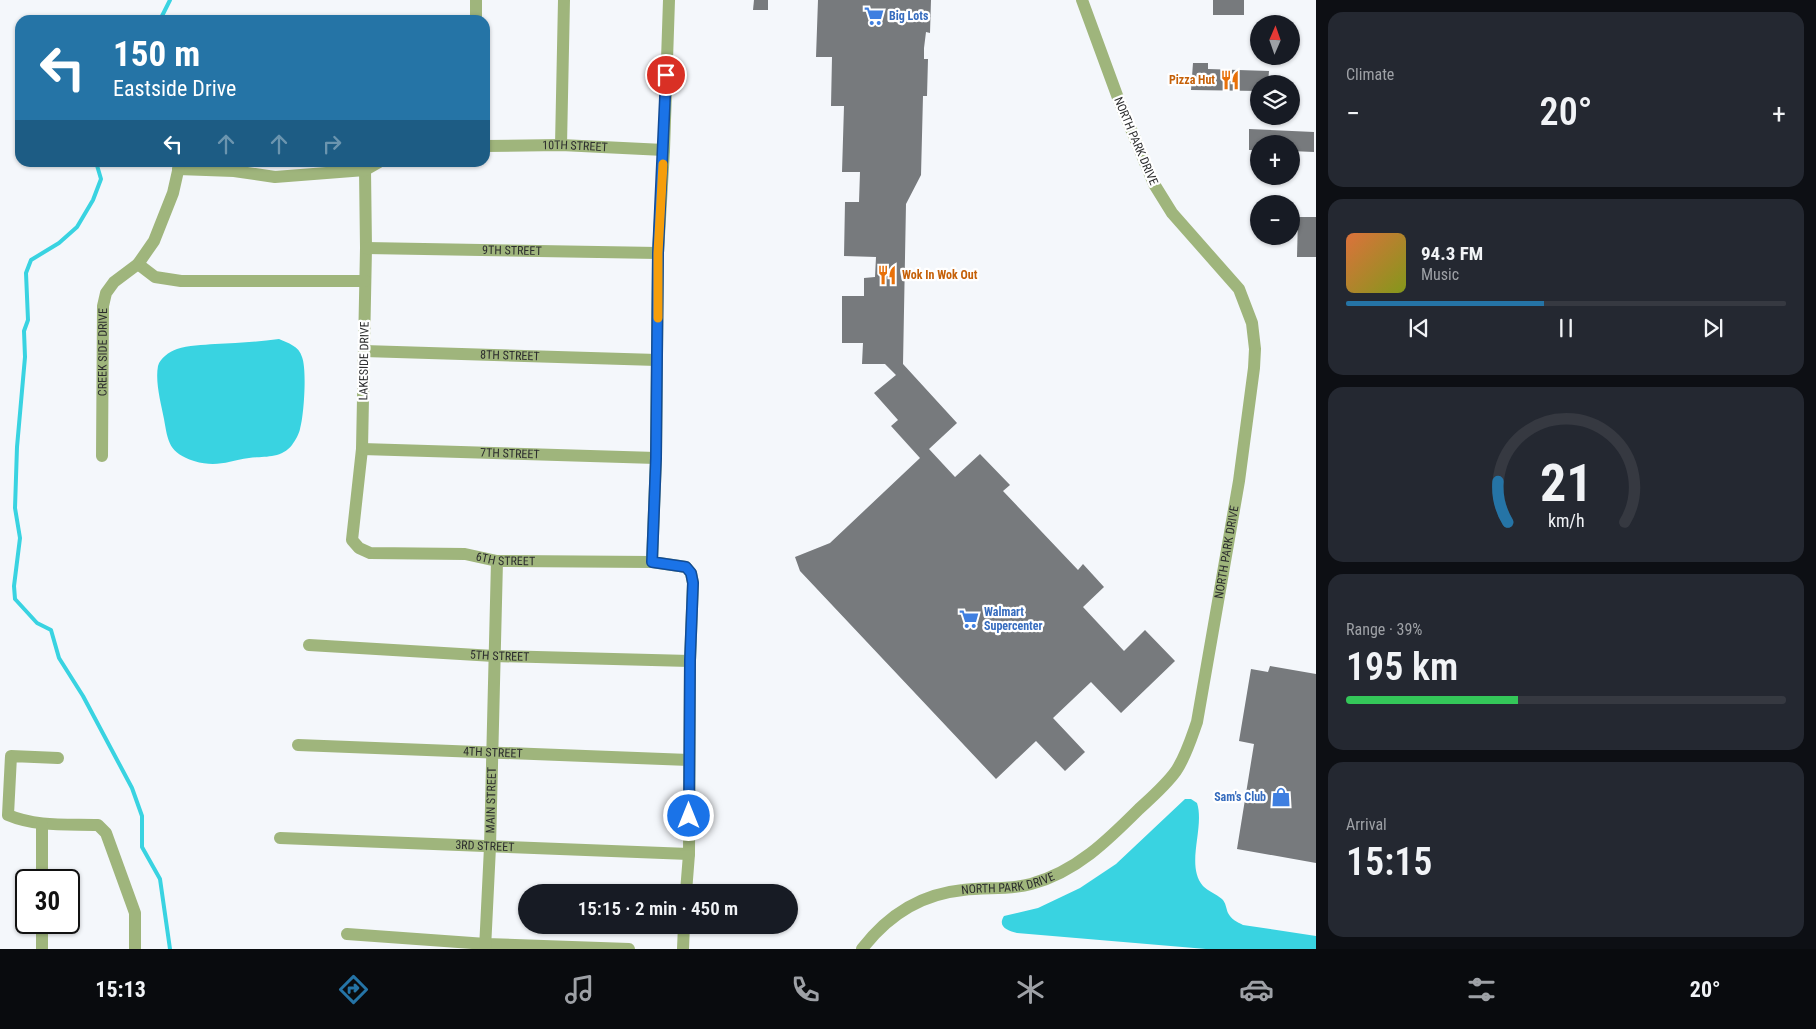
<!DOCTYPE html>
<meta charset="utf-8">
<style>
body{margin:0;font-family:"Roboto Condensed",sans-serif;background:#242831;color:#f1f3f6;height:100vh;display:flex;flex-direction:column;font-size:19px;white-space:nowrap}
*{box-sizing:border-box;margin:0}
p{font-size:16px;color:#9ea1a6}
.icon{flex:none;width:28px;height:28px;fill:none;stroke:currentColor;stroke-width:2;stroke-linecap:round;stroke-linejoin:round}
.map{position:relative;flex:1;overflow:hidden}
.panel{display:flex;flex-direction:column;gap:12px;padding:12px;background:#0d0f14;width:500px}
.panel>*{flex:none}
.guide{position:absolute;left:15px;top:15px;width:475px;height:152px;border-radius:15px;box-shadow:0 1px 4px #0004;background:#2574a6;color:#fff;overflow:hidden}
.needle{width:32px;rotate:2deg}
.fabs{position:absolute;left:1250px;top:15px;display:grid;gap:10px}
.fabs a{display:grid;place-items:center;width:50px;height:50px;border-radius:50%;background:#171b24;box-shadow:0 1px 4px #0004;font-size:25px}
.speed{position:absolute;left:15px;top:869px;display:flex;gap:10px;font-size:25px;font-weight:700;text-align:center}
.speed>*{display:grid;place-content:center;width:65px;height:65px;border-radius:50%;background:#171b24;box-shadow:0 1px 4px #0004;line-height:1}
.speed .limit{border:2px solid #111;border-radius:8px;background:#fff;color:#111}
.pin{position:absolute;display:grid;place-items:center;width:42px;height:42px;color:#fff;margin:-21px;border:2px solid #fff;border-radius:50%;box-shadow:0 1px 5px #0007}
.me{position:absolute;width:55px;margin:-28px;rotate:0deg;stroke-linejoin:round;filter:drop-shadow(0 0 4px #0008)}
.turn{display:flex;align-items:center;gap:18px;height:105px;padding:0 15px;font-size:22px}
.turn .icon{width:65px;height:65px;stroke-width:2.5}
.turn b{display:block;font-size:35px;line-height:42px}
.lanes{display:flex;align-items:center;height:48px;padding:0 15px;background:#0003;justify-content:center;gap:25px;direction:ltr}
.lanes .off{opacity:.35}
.big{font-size:38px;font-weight:600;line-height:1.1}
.panel .tile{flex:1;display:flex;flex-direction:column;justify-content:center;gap:8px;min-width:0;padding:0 18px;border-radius:15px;background:#242831}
.panel .dial{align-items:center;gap:0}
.dial svg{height:130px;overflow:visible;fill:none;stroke:#363941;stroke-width:7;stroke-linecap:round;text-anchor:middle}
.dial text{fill:#f1f3f6;stroke:none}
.song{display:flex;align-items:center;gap:15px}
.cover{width:60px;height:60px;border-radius:8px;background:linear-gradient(135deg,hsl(20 70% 55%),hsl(70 70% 35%))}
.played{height:5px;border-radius:2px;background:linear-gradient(90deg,#2574a6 45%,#363941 45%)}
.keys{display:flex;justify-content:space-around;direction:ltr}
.heat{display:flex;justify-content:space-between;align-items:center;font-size:28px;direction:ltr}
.charge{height:8px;border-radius:4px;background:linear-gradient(90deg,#34c759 39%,#363941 0)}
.trip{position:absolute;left:518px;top:884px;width:280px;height:50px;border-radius:25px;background:#171b24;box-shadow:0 1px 4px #0004;font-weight:600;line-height:50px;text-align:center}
.dock{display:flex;height:80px;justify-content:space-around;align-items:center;background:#090b0e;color:#9ea1a6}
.dock .icon{width:35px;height:35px}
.dock .on{color:#2574a6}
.dock b{font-size:22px;color:#f1f3f6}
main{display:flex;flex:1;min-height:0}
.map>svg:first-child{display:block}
.water{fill:#39d3e1}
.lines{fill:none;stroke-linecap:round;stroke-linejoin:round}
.stream{stroke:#39d3e1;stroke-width:4}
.building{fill:#777a7d}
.minor{stroke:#9fb57c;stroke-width:12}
.route-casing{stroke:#114b97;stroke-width:12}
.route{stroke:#1a73e8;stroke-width:9}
.slow{stroke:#f59e0b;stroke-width:9}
.labels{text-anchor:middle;stroke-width:4.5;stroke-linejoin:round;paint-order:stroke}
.shop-label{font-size:12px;font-weight:bold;fill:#366cbe;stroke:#fff;text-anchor:start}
.food-label{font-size:12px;font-weight:bold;fill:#c56008;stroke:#fff;text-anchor:end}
.street-label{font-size:12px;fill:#2c2d2e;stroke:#fff}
</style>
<main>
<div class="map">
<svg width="1316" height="949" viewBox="0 0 1316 949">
<rect width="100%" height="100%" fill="#f4f7fb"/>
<g class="water">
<path d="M279,339C288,343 299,346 302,357C307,369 304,416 300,429C299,434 295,441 292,445C281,459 264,456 249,458C228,461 217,468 194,461C169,453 168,442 164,419C161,403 155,382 158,366C160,358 169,352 177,349C188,345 203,345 215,344C236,343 257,342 279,339Z"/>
<path d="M1185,799H1191L1197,803C1205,828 1185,865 1203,886C1208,891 1216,894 1222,899C1226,903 1226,908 1228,913C1231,919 1237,922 1243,925L1316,936V949H1206L1017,933C1008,931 997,927 1004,916L1038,908L1080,888L1116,864Z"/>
</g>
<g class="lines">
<g class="stream">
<path d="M160,20L170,0"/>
<path d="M96,162L101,179L93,200L77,227L59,243L31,260L26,273L28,320L24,331L25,357L17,447L15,508L20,538L14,586L15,599L37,623L51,630L59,658L83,696L132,788L142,816V847L160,879L170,949"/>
</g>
</g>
<g class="building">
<path d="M754,0H768V10H753Z"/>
<path d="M818,0H931L930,33L926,32L924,48V59H928L927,96H923L921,175L906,204L903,364L957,423L929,449L955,477L980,454L1010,485L1003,491L1078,570L1083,564L1104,587L1083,607L1124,651L1145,630L1175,661L1121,713L1091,682L1053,718L1085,752L1065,771L1036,741L996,779L800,571L795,557L830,543L920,458L891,426L898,420L874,393L896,375L885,364H862L863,343H842V296H864V278L875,277L876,257L844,256L845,202H859L860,172H842L844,106H831L832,57H816Z"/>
<rect x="1213" y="0" width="31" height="15"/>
<path d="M1193,63H1208V69L1269,71L1268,84H1259V91L1191,90Z"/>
<path d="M1249,129L1314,132V152L1291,151V144H1259V150H1249Z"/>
<path d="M1298,217H1316V257H1297Z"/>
<path d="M1270,666L1316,674V863L1237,849L1254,744L1239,741L1251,669L1268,672Z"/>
</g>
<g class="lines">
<g class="minor">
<path d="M476,20V0"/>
<path d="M561,145L564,0"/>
<path id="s1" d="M485,146L561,145L664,150"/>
<path id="s2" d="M362,162L365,170L366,248L362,449L352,540L359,548L370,553L465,554L497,561L652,562L686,567L691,573L693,583L690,661L689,854L686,892"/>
<path d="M178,169L234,171L275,177L365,170L379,162"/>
<path id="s3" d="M366,248L658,253"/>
<path d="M138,264L155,277L181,281H365"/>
<path id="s4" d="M364,351L657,360"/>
<path id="s5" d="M362,449L656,458"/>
<path id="s6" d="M102,456L103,306L106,293L114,282L138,264L154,241L173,193L180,162"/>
<path d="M652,562L656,458L658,253L664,150L669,0"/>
<path id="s7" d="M309,645L494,656L690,661"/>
<path id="s8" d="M298,745L689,760"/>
<path d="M58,758L11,756L8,815C36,827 68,824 98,825L106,833L135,913V949"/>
<path d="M42,824V880"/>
<path id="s9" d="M280,838L689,854"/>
<path d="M42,922V949"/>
<path d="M347,934L486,944L629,949"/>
<path id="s10" d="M485,949L490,847L497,561"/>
<path d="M683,949L684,925"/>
<path id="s11" d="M862,949C888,915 921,894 963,890C986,887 1009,890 1031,884C1076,872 1108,840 1139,809C1152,797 1166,785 1176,771C1186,756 1191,739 1197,722L1239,481L1254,368L1255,349L1252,323L1239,289L1172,213L1154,184L1118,98L1082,0"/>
</g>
</g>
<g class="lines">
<defs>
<path id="route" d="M666,75L658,253L656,458L652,562L686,567L691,573L693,583L690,660L689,816"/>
</defs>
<use href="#route" class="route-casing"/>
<use href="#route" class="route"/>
<path class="slow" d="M658,318V253L663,164"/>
</g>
<defs>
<symbol id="supermarket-bare" viewBox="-9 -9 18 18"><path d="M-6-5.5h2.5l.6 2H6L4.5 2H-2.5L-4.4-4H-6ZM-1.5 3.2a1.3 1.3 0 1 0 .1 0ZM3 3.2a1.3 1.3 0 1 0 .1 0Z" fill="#3f7fe0" stroke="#fff" stroke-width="2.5" paint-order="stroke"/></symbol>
<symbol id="restaurant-bare" viewBox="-9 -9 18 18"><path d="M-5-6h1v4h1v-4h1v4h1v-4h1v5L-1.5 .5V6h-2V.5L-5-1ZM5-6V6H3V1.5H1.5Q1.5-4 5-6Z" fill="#e8710a" stroke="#fff" stroke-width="2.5" paint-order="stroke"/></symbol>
<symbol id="shop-bare" viewBox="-9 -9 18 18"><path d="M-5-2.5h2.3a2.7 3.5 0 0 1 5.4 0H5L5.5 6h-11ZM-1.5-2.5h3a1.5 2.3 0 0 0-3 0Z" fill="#3f7fe0" stroke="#fff" stroke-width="2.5" paint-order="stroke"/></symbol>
</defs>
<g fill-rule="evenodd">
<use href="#supermarket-bare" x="860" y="2" width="28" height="28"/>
<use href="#restaurant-bare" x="1216" y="66" width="28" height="28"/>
<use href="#restaurant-bare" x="873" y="261" width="28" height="28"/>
<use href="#supermarket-bare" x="955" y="605" width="28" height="28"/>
<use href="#shop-bare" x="1267" y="783" width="28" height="28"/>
</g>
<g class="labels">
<g class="shop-label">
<text x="889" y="20">Big Lots</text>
<text x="984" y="616">Walmart<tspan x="984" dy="14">Supercenter</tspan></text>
<text x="1266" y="801" text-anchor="end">Sam's Club</text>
</g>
<g class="food-label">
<text x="1215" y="84">Pizza Hut</text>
<text x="902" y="279" text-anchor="start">Wok In Wok Out</text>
</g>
<g class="street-label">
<text transform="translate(1136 141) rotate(67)" y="4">NORTH PARK DRIVE</text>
<text dy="4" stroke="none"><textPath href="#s1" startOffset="90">10TH STREET</textPath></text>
<text dy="4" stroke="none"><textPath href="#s3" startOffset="146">9TH STREET</textPath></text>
<text dy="4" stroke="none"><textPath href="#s6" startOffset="104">CREEK SIDE DRIVE</textPath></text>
<text dy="4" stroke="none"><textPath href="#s4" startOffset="146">8TH STREET</textPath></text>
<text transform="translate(364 361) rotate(-89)" y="4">LAKESIDE DRIVE</text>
<text dy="4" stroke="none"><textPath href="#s5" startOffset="148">7TH STREET</textPath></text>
<text dy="4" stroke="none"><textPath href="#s11" startOffset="601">NORTH PARK DRIVE</textPath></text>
<text dy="4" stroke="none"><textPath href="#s2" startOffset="538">6TH STREET</textPath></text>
<text dy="4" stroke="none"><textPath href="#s7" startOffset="191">5TH STREET</textPath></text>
<text dy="4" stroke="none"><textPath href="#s8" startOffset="195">4TH STREET</textPath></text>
<text dy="4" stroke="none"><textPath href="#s10" startOffset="149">MAIN STREET</textPath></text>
<text dy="4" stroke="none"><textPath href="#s9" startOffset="205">3RD STREET</textPath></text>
<text dy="4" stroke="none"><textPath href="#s11" startOffset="166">NORTH PARK DRIVE</textPath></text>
</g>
</g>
</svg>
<div class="fabs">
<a><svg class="needle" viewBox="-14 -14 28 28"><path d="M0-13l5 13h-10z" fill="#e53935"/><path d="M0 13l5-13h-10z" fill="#9ea1a6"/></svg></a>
<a><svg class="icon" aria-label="layers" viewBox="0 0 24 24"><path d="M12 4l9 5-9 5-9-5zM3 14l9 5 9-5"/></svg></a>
<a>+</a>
<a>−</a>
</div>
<div class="speed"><div class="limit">30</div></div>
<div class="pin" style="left:666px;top:75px;background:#d93025"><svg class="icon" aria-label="arrive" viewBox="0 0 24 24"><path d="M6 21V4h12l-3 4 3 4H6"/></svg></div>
<svg class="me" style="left:689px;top:816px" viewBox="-20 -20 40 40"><circle r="17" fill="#1a73e8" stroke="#fff" stroke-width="3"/><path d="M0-11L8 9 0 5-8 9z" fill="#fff"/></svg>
<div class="trip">15:15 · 2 min · 450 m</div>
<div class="guide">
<div class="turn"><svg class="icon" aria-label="left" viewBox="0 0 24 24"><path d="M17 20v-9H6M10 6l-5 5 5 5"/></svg><div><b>150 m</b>Eastside Drive</div></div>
<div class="lanes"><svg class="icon" aria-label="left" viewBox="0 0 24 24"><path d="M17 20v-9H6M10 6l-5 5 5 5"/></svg><svg class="icon off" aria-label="ahead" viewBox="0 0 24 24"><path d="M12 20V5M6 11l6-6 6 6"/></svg><svg class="icon off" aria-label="ahead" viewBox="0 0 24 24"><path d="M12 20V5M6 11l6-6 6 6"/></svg><svg class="icon off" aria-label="right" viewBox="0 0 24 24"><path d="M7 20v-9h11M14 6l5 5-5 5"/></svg></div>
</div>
</div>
<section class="panel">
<div class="tile"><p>Climate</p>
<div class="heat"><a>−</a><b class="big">20°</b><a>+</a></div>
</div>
<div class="tile">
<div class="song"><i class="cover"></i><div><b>94.3 FM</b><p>Music</p></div></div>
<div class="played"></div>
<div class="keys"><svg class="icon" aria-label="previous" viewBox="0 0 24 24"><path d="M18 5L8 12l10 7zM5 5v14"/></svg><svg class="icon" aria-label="pause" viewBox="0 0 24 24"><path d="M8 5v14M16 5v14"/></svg><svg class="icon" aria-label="next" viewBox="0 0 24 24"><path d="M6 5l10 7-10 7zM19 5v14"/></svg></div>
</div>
<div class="tile dial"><svg viewBox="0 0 100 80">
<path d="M14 69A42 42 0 1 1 86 69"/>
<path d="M14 69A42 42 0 0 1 8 44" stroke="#2574a6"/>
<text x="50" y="56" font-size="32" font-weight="700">21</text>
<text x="50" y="72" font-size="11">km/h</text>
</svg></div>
<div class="tile"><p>Range · 39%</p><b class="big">195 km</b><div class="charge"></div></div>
<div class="tile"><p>Arrival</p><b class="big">15:15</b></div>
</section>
</main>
<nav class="dock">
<b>15:13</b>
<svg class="icon on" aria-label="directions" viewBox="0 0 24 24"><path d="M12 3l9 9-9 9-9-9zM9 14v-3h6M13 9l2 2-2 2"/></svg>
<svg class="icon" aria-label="music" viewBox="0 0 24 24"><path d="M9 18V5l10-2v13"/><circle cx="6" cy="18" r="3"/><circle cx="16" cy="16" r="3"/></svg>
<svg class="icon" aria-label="phone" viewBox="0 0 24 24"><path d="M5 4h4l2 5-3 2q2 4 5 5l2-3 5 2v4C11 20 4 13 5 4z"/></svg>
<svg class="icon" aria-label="climate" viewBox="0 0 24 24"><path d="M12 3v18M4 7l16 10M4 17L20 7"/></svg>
<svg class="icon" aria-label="car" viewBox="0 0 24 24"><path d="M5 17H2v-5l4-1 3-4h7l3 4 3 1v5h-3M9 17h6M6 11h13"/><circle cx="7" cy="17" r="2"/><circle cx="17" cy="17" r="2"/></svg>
<svg class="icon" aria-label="filters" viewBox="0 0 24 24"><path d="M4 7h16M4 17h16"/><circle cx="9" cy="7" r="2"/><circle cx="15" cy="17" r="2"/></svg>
<b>20°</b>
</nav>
